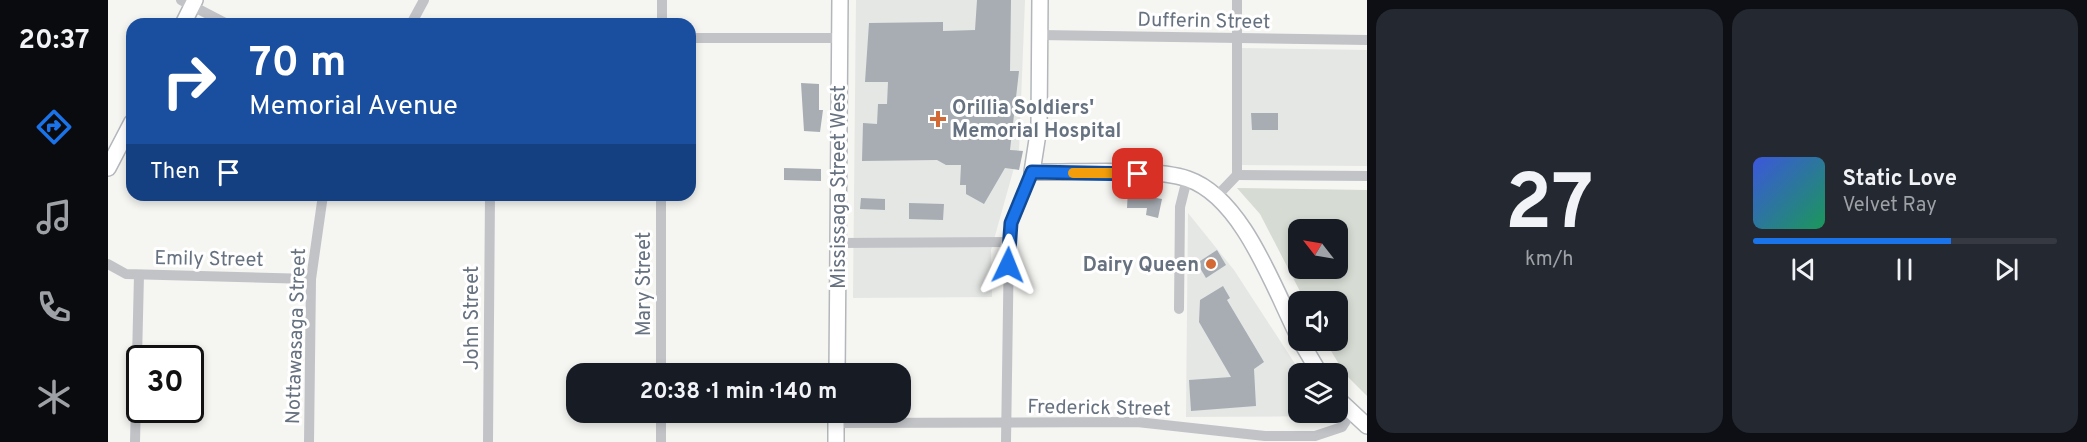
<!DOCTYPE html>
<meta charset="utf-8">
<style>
body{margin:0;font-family:Overpass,sans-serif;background:#242831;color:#f1f3f6;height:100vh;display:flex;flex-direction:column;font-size:22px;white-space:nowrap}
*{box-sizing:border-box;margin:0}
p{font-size:20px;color:#9ea1a6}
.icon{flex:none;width:33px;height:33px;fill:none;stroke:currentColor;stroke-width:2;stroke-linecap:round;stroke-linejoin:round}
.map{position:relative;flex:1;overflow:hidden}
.side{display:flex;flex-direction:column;gap:9px;padding:9px;background:#0d0f14;width:720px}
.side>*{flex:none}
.top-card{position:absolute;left:18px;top:18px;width:570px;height:183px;border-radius:18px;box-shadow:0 3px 9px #0003;background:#1a4fa0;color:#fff;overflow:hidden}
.needle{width:39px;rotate:301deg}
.buttons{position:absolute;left:1180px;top:219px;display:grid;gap:12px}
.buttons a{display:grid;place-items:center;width:60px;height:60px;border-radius:12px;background:#171b24;box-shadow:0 3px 9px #0003;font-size:30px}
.speed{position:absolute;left:18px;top:345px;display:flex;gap:12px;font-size:30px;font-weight:700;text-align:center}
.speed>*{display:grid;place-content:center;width:78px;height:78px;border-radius:50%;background:#171b24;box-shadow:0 3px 9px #0003;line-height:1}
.speed .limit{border:3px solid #111;border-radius:9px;background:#fff;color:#111}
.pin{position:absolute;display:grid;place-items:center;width:51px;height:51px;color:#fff;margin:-26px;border-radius:12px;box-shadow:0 3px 9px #0006}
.me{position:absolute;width:66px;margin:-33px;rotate:2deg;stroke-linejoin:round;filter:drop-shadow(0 0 4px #0008)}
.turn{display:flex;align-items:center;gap:21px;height:126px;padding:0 24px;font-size:27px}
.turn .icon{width:78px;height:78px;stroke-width:2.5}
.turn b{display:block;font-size:42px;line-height:51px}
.then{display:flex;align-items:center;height:57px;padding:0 24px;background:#0003;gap:12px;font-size:22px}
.side .card{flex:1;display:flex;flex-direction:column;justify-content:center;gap:9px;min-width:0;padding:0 21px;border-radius:18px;background:#242831}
.side .dial{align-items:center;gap:0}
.dial b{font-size:78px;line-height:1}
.song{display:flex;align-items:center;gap:18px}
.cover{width:72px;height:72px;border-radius:9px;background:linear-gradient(135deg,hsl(230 70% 55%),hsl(150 70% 35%))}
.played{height:6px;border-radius:3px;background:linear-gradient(90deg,#1a73e8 65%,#363941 65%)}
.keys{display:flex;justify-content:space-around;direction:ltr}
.side .tiles{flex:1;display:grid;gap:9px;grid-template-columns:repeat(2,1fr)}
.trip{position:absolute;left:458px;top:363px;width:345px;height:60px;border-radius:18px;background:#171b24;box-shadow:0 3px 9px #0003;font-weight:700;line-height:60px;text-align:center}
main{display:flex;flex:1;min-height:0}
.menu{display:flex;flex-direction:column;width:108px;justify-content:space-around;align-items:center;background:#090b0e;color:#9ea1a6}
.menu .icon{width:42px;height:42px}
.menu .current{color:#1a73e8}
.menu b{font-size:27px;color:#f1f3f6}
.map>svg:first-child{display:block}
.built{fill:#e5e7e5}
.green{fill:#d6dbd3;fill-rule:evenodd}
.building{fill:#a7adb3}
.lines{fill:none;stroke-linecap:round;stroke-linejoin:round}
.secondary-casing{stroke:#b3b7bb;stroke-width:18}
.street{stroke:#c1c3c7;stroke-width:10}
.secondary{stroke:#fff;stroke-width:15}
.route-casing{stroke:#114b97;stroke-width:15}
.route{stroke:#1a73e8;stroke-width:10}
.slow{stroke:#f59e0b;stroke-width:10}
.poi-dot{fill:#d36934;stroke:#fff;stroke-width:2}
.labels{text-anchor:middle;stroke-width:6;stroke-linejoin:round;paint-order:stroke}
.street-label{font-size:20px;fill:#677280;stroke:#fff}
.poi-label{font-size:20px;font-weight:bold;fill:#677280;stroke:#fff;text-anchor:start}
</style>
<main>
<nav class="menu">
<b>20:37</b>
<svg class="icon current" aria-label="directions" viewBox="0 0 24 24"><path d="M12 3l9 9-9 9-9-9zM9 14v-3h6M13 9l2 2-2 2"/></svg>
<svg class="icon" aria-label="music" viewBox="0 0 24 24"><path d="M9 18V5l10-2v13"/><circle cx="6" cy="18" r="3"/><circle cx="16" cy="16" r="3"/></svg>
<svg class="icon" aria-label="phone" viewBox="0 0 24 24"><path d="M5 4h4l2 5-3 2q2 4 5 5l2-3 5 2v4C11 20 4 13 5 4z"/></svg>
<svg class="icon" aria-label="climate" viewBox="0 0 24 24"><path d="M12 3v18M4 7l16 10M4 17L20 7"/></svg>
</nav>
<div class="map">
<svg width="1259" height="442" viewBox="0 0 1259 442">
<rect width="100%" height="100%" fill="#f5f5f2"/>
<g class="built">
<path d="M748,0H917L911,150L883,250L884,297L745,298Z"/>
<path d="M1134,48L1259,50V166L1131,165Z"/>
<path d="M1080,213L1126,270L1193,373L1191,412L1218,413L1220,416L1078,417Z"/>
</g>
<path class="green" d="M1129,188L1259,190V396L1237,374L1217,341L1230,340V302L1197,301L1152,214ZM1191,230H1230V268H1191Z"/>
<g class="building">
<path d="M869,0H903L902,71H911L902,150L915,151L911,170L897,168L876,204L858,194V185H852L853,165H838L829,160L754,161L755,123L769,124L770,104H779L780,82H757L761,23L835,22V31L867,30Z"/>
<path d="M693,83L711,84V110H715L712,132L696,131Z"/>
<path d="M1143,113H1170V130H1144Z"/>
<path d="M676,168L713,169V181L676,180Z"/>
<path d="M1020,189H1033L1032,195L1054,199L1050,218L1038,215L1039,208H1019Z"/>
<path d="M753,198L777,199V210L752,209Z"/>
<path d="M801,203L836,204L835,220L801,219Z"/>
<path d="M1109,250L1118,265L1098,278L1089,263Z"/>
<path d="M1115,286L1122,298L1119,300L1156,362L1146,369L1148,406L1083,411L1081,380L1123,377L1091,322L1092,300Z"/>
</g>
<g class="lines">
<defs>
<g id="secondary">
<path d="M932,0L931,127L924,172C964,173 1044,167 1080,179C1135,198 1166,289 1191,338"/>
<path d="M75,24L87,0"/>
<path d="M0,168L24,122"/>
<path d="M1192,340L1212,374"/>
<path d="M729,374L732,0"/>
<path d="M1230,399L1259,426"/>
<path d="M728,442V412"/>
</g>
</defs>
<use href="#secondary" class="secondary-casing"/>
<g class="street">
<path d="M73,0L119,24"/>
<path d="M303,24L316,0"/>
<path d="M554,24V0"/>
<path d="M932,35L1259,40"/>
<path d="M582,38H732"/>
<path d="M1129,175V0"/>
<path d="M1129,175L1259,176"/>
<path d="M1108,197L1129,175"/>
<path d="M730,243L901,242"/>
<path d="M0,264L18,274L203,279"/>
<path d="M1071,309L1072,207L1079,179"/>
<path d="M553,374V195"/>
<path d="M728,423L1029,422L1157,436H1207L1234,427L1243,413"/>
<path d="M27,442L31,275"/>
<path d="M201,442L203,279L215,195"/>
<path d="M380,442L382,195"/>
<path d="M553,442V412"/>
<path d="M898,442L901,242L905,216L924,172"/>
</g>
<use href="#secondary" class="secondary"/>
</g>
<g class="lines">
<defs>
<path id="route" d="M900,265L903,223L924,172L1030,174"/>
</defs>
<use href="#route" class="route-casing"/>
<use href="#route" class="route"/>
<path class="slow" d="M965,173H1006"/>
</g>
<g class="poi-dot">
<path d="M827 110h6v6h6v6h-6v6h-6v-6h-6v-6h6z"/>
<circle cx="1103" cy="264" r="6"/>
</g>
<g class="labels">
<g class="street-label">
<text transform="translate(1096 20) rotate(1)" y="7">Dufferin Street</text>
<text transform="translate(730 187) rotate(-90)" y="7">Mississaga Street West</text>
<text transform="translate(101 258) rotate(1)" y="7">Emily Street</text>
<text transform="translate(535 284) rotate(-90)" y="7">Mary Street</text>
<text transform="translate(363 318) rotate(-90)" y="7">John Street</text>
<text transform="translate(187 336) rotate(-88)" y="7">Nottawasaga Street</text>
<text transform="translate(991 407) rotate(1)" y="7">Frederick Street</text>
</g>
<g class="poi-label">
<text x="844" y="114">Orillia Soldiers'<tspan x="844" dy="23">Memorial Hospital</tspan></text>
<text x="1091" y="271" text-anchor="end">Dairy Queen</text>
</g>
</g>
</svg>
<div class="buttons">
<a><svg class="needle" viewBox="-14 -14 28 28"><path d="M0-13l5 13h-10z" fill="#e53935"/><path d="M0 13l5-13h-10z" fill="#9ea1a6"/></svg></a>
<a><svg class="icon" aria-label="sound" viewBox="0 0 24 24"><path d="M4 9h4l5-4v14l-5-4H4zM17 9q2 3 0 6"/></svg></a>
<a><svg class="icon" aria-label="layers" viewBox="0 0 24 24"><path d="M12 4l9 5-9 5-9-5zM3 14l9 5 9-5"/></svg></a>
</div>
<div class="speed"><div class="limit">30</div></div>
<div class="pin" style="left:1030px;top:174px;background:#d93025"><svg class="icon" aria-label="arrive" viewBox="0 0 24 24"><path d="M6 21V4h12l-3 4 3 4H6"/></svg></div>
<svg class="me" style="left:900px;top:265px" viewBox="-20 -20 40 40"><path d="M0-17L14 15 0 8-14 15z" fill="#1a73e8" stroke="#fff" stroke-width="4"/></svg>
<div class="trip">20:38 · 1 min · 140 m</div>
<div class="top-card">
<div class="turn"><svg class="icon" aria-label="right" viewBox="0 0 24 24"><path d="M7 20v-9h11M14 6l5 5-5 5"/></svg><div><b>70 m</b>Memorial Avenue</div></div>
<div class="then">Then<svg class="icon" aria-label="arrive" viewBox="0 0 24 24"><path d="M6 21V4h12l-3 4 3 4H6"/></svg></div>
</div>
</div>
<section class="side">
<div class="tiles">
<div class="card dial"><b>27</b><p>km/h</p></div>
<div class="card">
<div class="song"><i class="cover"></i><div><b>Static Love</b><p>Velvet Ray</p></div></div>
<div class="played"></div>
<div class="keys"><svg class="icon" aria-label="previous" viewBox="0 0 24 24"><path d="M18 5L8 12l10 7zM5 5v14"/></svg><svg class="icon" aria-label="pause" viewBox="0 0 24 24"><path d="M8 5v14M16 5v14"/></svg><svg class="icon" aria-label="next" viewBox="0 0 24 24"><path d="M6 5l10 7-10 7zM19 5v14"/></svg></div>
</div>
</div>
</section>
</main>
